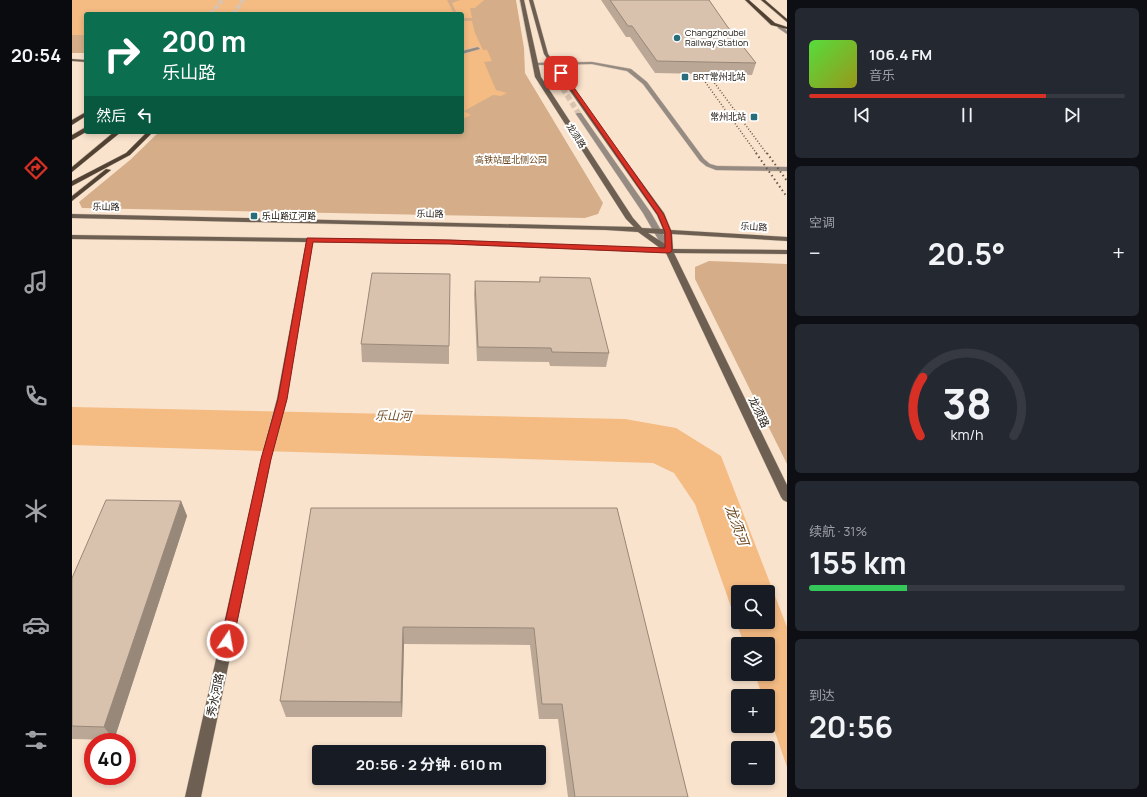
<!DOCTYPE html>
<html lang="zh">
<meta charset="utf-8">
<style>
body{margin:0;font-family:Manrope,"Noto Sans SC",sans-serif;background:#242831;color:#f1f3f6;height:100vh;display:flex;flex-direction:column;font-size:15px;white-space:nowrap}
*{box-sizing:border-box;margin:0}
p{font-size:13px;color:#9ea1a6}
.icon{flex:none;width:22px;height:22px;fill:none;stroke:currentColor;stroke-width:2;stroke-linecap:round;stroke-linejoin:round}
.map{position:relative;flex:1;overflow:hidden}
.side{display:flex;flex-direction:column;gap:8px;padding:8px;background:#0d0f14;width:360px}
.side>*{flex:none}
.banner{position:absolute;left:12px;top:12px;width:380px;height:122px;border-radius:4px;box-shadow:0 2px 6px #0003;background:#0b6e4f;color:#fff;overflow:hidden}
.buttons{position:absolute;left:659px;top:585px;display:grid;gap:8px}
.buttons a{display:grid;place-items:center;width:44px;height:44px;border-radius:4px;background:#171b24;box-shadow:0 2px 6px #0003;font-size:20px}
.speed{position:absolute;left:12px;top:733px;display:flex;gap:8px;font-size:20px;font-weight:700;text-align:center}
.speed>*{display:grid;place-content:center;width:52px;height:52px;border-radius:50%;background:#171b24;box-shadow:0 2px 6px #0003;line-height:1}
.speed .limit{border:6px solid #d22;background:#fff;color:#111}
.pin{position:absolute;display:grid;place-items:center;width:34px;height:34px;color:#fff;margin:-17px;border-radius:8px;box-shadow:0 2px 6px #0006}
.me{position:absolute;width:44px;margin:-22px;rotate:12deg;stroke-linejoin:round;filter:drop-shadow(0 0 3px #0008)}
.turn{display:flex;align-items:center;gap:14px;height:84px;padding:0 12px;font-size:18px}
.turn .icon{width:52px;height:52px;stroke-width:2.5}
.turn b{display:block;font-size:28px;line-height:34px}
.then{display:flex;align-items:center;height:38px;padding:0 12px;background:#0003;gap:8px;font-size:15px}
.big{font-size:30px;font-weight:700;line-height:1.1}
.side .widget{flex:1;display:flex;flex-direction:column;justify-content:center;gap:6px;min-width:0;padding:0 14px;border-radius:6px;background:#242831}
.side .dial{align-items:center;gap:0}
.dial svg{height:104px;overflow:visible;fill:none;stroke:#363941;stroke-width:7;stroke-linecap:round;text-anchor:middle}
.dial text{fill:#f1f3f6;stroke:none}
.song{display:flex;align-items:center;gap:12px}
.cover{width:48px;height:48px;border-radius:6px;background:linear-gradient(135deg,hsl(110 70% 55%),hsl(60 70% 35%))}
.played{height:4px;border-radius:2px;background:linear-gradient(90deg,#d93025 75%,#363941 75%)}
.keys{display:flex;justify-content:space-around;direction:ltr}
.heat{display:flex;justify-content:space-between;align-items:center;font-size:22px;direction:ltr}
.charge{height:6px;border-radius:3px;background:linear-gradient(90deg,#34c759 31%,#363941 0)}
.trip{position:absolute;left:240px;top:745px;width:234px;height:40px;border-radius:4px;background:#171b24;box-shadow:0 2px 6px #0003;font-weight:700;line-height:40px;text-align:center}
main{display:flex;flex:1;min-height:0}
.tab-bar{display:flex;flex-direction:column;width:72px;justify-content:space-around;align-items:center;background:#090b0e;color:#9ea1a6}
.tab-bar .icon{width:28px;height:28px}
.tab-bar .current{color:#d93025}
.tab-bar b{font-size:18px;color:#f1f3f6}
.map>svg:first-child{display:block}
.green{fill:#d5ae89}
.water{fill:#f4bb83;fill-rule:evenodd}
.lines{fill:none;stroke-linecap:round;stroke-linejoin:round}
.street-tunnel{stroke:#d8c4b0;stroke-width:5.5;stroke-dasharray:5.5 3;stroke-linecap:butt}
.primary-tunnel{stroke:#d8c4b0;stroke-width:4.5;stroke-dasharray:4.5 2;stroke-linecap:butt}
.street-casing{stroke:#d6c2ae;stroke-width:1}
.secondary-casing{stroke:#d6c2ae;stroke-width:1}
.primary-casing{stroke:#d6c2ae;stroke-width:1}
.street{fill:#958b82;fill-rule:evenodd}
.secondary{fill:#6d6053;fill-rule:evenodd}
.primary{fill:#524233;fill-rule:evenodd}
.rail-far1{stroke:#64574a;stroke-width:1.5;stroke-dasharray:1 2;stroke-linecap:butt}
.rail{stroke:#64574a;stroke-width:2;stroke-dasharray:1.5 3;stroke-linecap:butt}
.wall{fill:#bba795}
.shaded-wall{fill:#988879}
.building{fill:#d9c2ad;stroke:#988879}
.route{fill:#d93025;stroke:#8d1f18}
.poi-dot{fill:#286d7c;stroke:#fff;stroke-width:1.5}
.labels{text-anchor:middle;stroke-width:4;stroke-linejoin:round;paint-order:stroke}
.far-poi-label{font-size:9px;fill:#1a120a;stroke:#fff;text-anchor:start}
.far-street-label{font-size:9px;fill:#1a120a;stroke:#fff}
.far-park-label{font-size:9px;fill:#6c461d;stroke:#fff}
.street-label{font-size:11px;fill:#1a120a;stroke:#fff}
.water-label{font-size:12px;font-style:italic;fill:#714b22;stroke:#fff}
.near-water-label{font-size:14px;font-style:italic;fill:#714b22;stroke:#fff}
</style>
<main>
<nav class="tab-bar">
<b>20:54</b>
<svg class="icon current" aria-label="directions" viewBox="0 0 24 24"><path d="M12 3l9 9-9 9-9-9zM9 14v-3h6M13 9l2 2-2 2"/></svg>
<svg class="icon" aria-label="music" viewBox="0 0 24 24"><path d="M9 18V5l10-2v13"/><circle cx="6" cy="18" r="3"/><circle cx="16" cy="16" r="3"/></svg>
<svg class="icon" aria-label="phone" viewBox="0 0 24 24"><path d="M5 4h4l2 5-3 2q2 4 5 5l2-3 5 2v4C11 20 4 13 5 4z"/></svg>
<svg class="icon" aria-label="climate" viewBox="0 0 24 24"><path d="M12 3v18M4 7l16 10M4 17L20 7"/></svg>
<svg class="icon" aria-label="car" viewBox="0 0 24 24"><path d="M5 17H2v-5l4-1 3-4h7l3 4 3 1v5h-3M9 17h6M6 11h13"/><circle cx="7" cy="17" r="2"/><circle cx="17" cy="17" r="2"/></svg>
<svg class="icon" aria-label="filters" viewBox="0 0 24 24"><path d="M4 7h16M4 17h16"/><circle cx="9" cy="7" r="2"/><circle cx="15" cy="17" r="2"/></svg>
</nav>
<div class="map">
<svg width="715" height="797" viewBox="0 0 715 797">
<rect width="100%" height="100%" fill="#fae3cd"/>
<g class="green">
<path d="M0,0H444L452,48L453,73L531,203L526,214L513,218L10,208L7,202L58,160L87,132H390V14H14V53H0Z"/>
<path d="M637,261L715,264V464L623,279V267Z"/>
</g>
<g class="water">
<path d="M0,0H375L382,14H14V35H0Z"/>
<path d="M388,0H412L403,8H398L400,18H390V14H385L380,3Z"/>
<path d="M390,21H400L403,33L411,50H415L420,61L412,62L424,90L435,93L429,96L421,95L392,111L399,115L390,119Z"/>
<path d="M0,407L553,419L604,428L649,456L715,627V767L696,712V696H690L683,674H696V644H672L623,504L602,473L581,463L0,445ZM666,592H696V622H666Z"/>
</g>
<g class="lines">
<path class="street-tunnel" d="M486,81L507,114"/>
<g class="primary-tunnel">
<path d="M139,14L150,0"/>
<path d="M162,14L171,0"/>
</g>
<defs>
<g id="street">
<path d="M706,26H710L715,31V34L706,28Z"/>
<path d="M406,47L408,49L390,54V51Z"/>
<path d="M520,62L559,69L575,82L632,159L638,164L645,166L715,167V171L644,170L634,166L628,161L571,84L555,71L520,64L463,65L461,64L463,63Z"/>
<path d="M505,113H509L579,213L601,251L600,253H597L593,251L571,213L504,114Z"/>
</g>
<g id="secondary">
<path d="M448,0H452L469,77L561,218L570,228L591,229L585,215L472,54L457,0H461L476,54L592,213L599,230L715,237V241L600,234L601,249L715,250V254L602,253L715,485V502L711,500L709,497L594,253L378,244L241,242L215,399L199,459L129,797H113L189,459L205,399L234,242L0,239V235L378,240L588,248L566,232L534,230L0,218V214L562,227L554,219L463,77ZM576,233L592,234L593,244Z"/>
<path d="M0,59L14,60V62L0,61Z"/>
</g>
<g id="primary">
<path d="M673,0H677L703,23L715,27V29L699,25Z"/>
<path d="M689,0H693L715,19V22Z"/>
<path d="M14,112V116L0,125V120Z"/>
<path d="M14,127V132L0,140V135Z"/>
<path d="M42,132H49L0,172V167Z"/>
<path d="M75,132H81L58,155L0,186V181L54,153Z"/>
<path d="M34,169L39,170L0,201V196Z"/>
</g>
</defs>
<use href="#street" class="street-casing"/>
<use href="#secondary" class="secondary-casing"/>
<use href="#primary" class="primary-casing"/>
<use href="#street" class="street"/>
<use href="#secondary" class="secondary"/>
<use href="#primary" class="primary"/>
<g class="rail-far1">
<path d="M621,65L685,154"/>
<path d="M630,66L695,154"/>
</g>
<g class="rail">
<path d="M684,153L715,197"/>
<path d="M695,153L715,181"/>
</g>
</g>
<g class="wall">
<path d="M529,0H637L655,26L684,63L680,75L583,73L558,37H554Z"/>
<path d="M468,277L537,353L534,367L478,366L477,362L405,361L402,294L403,281L467,282Z"/>
<path d="M289,344L377,346V364L290,362Z"/>
<path d="M109,501L115,516L42,740L0,739V578Z"/>
<path d="M239,508H545L616,797H496L486,719H467L458,645L332,644L330,717H214L208,701Z"/>
</g>
<g class="shaded-wall">
<path d="M109,501L115,516L42,740L32,727Z"/>
<path d="M331,627L332,644L330,717L329,702Z"/>
</g>
<g class="building">
<path d="M538,0H637L655,26L684,63L585,61L560,26H556Z"/>
<path d="M300,273L378,274L377,346L289,344Z"/>
<path d="M468,277L518,278L537,353L480,352L479,348L406,347L403,281L468,282Z"/>
<path d="M34,500L109,501L32,727L0,726V578Z"/>
<path d="M239,508H545L616,797H503L490,704H470L462,628L331,627L329,702L208,701Z"/>
</g>
<path class="route" d="M487,72H491L592,215L599,232L600,251L597,253L378,244L241,242L215,399L199,459L161,641L159,645L155,647L151,645L149,641L189,459L206,399L235,238L378,240L593,248V232L586,215Z"/>
<g class="poi-dot">
<circle cx="605" cy="38" r="4"/>
<rect x="609" y="73" width="8" height="8" rx="2"/>
<rect x="678" y="113" width="8" height="8" rx="2"/>
<rect x="178" y="212" width="8" height="8" rx="2"/>
</g>
<g class="labels">
<g class="far-poi-label">
<text x="613" y="36">Changzhoubei<tspan x="613" dy="10">Railway Station</tspan></text>
<text x="621" y="80">BRT常州北站</text>
<text x="674" y="120" text-anchor="end">常州北站</text>
<text x="190" y="219">乐山路辽河路</text>
</g>
<g class="far-street-label">
<text transform="translate(504 136) rotate(57)" y="3">龙须路</text>
<text transform="translate(34 207) rotate(1)" y="3">乐山路</text>
<text transform="translate(358 214) rotate(1)" y="3">乐山路</text>
<text transform="translate(682 227) rotate(3)" y="3">乐山路</text>
</g>
<g class="far-park-label">
<text x="439" y="163">高铁站屋北侧公园</text>
</g>
<g class="street-label">
<text transform="translate(687 412) rotate(64)" y="4">龙须路</text>
<text transform="translate(143 695) rotate(-78)" y="4">秀水河路</text>
</g>
<g class="water-label">
<text transform="translate(321 416) rotate(1)" y="4">乐山河</text>
</g>
<g class="near-water-label">
<text transform="translate(665 525) rotate(70)" y="5">龙须河</text>
</g>
</g>
</svg>
<div class="buttons">
<a><svg class="icon" aria-label="search" viewBox="0 0 24 24"><circle cx="10" cy="10" r="6"/><path d="M15 15l6 6"/></svg></a>
<a><svg class="icon" aria-label="layers" viewBox="0 0 24 24"><path d="M12 4l9 5-9 5-9-5zM3 14l9 5 9-5"/></svg></a>
<a>+</a>
<a>−</a>
</div>
<div class="speed"><div class="limit">40</div></div>
<div class="pin" style="left:489px;top:73px;background:#d93025"><svg class="icon" aria-label="arrive" viewBox="0 0 24 24"><path d="M6 21V4h12l-3 4 3 4H6"/></svg></div>
<svg class="me" style="left:155px;top:641px" viewBox="-20 -20 40 40"><circle r="17" fill="#d93025" stroke="#fff" stroke-width="3"/><path d="M0-11L8 9 0 5-8 9z" fill="#fff"/></svg>
<div class="trip">20:56 · 2 分钟 · 610 m</div>
<div class="banner">
<div class="turn"><svg class="icon" aria-label="right" viewBox="0 0 24 24"><path d="M7 20v-9h11M14 6l5 5-5 5"/></svg><div><b>200 m</b>乐山路</div></div>
<div class="then">然后<svg class="icon" aria-label="left" viewBox="0 0 24 24"><path d="M17 20v-9H6M10 6l-5 5 5 5"/></svg></div>
</div>
</div>
<section class="side">
<div class="widget">
<div class="song"><i class="cover"></i><div><b>106.4 FM</b><p>音乐</p></div></div>
<div class="played"></div>
<div class="keys"><svg class="icon" aria-label="previous" viewBox="0 0 24 24"><path d="M18 5L8 12l10 7zM5 5v14"/></svg><svg class="icon" aria-label="pause" viewBox="0 0 24 24"><path d="M8 5v14M16 5v14"/></svg><svg class="icon" aria-label="next" viewBox="0 0 24 24"><path d="M6 5l10 7-10 7zM19 5v14"/></svg></div>
</div>
<div class="widget"><p>空调</p>
<div class="heat"><a>−</a><b class="big">20.5°</b><a>+</a></div>
</div>
<div class="widget dial"><svg viewBox="0 0 100 80">
<path d="M14 69A42 42 0 1 1 86 69"/>
<path d="M14 69A42 42 0 0 1 16 24" stroke="#d93025"/>
<text x="50" y="56" font-size="32" font-weight="700">38</text>
<text x="50" y="72" font-size="11">km/h</text>
</svg></div>
<div class="widget"><p>续航 · 31%</p><b class="big">155 km</b><div class="charge"></div></div>
<div class="widget"><p>到达</p><b class="big">20:56</b></div>
</section>
</main>
